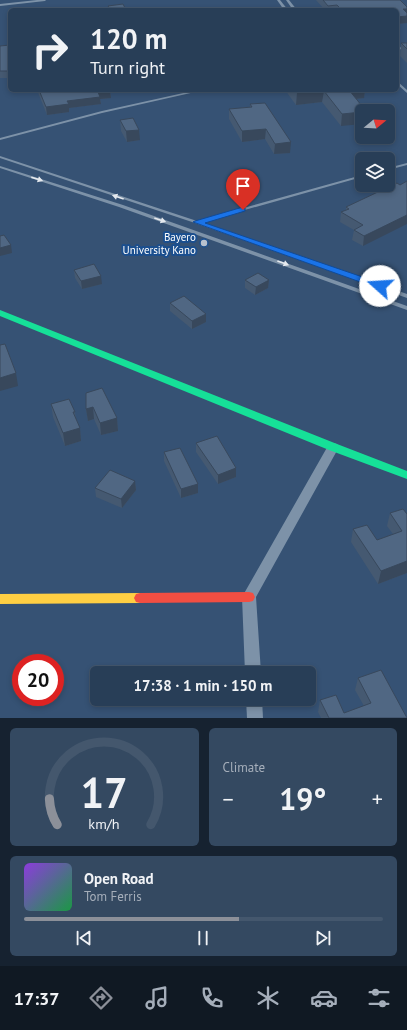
<!DOCTYPE html>
<meta charset="utf-8">
<style>
body{margin:0;font-family:"PT Sans",sans-serif;background:#344961;color:#f1f3f6;height:100vh;display:flex;flex-direction:column;font-size:15px;white-space:nowrap}
*{box-sizing:border-box;margin:0}
p{font-size:13px;color:#a5aeba}
.icon{flex:none;width:22px;height:22px;fill:none;stroke:currentColor;stroke-width:2;stroke-linecap:round;stroke-linejoin:round}
.map{position:relative;height:718px;overflow:hidden}
.drawer{display:flex;flex-direction:column;gap:10px;padding:10px;background:#162230;flex:1}
.drawer>*{flex:none}
.hud{position:absolute;left:8px;top:8px;width:391px;height:84px;border-radius:6px;box-shadow:0 2px 6px #0003,0 0 0 1px #44576d;background:#283e57;color:#f1f3f6;overflow:hidden}
.needle{width:26px;rotate:72deg}
.tools{position:absolute;left:355px;top:104px;display:grid;gap:8px}
.tools a{display:grid;place-items:center;width:40px;height:40px;border-radius:6px;background:#283e57;box-shadow:0 2px 6px #0003,0 0 0 1px #44576d;font-size:20px}
.speed{position:absolute;left:12px;top:654px;display:flex;gap:8px;font-size:20px;font-weight:700;text-align:center}
.speed>*{display:grid;place-content:center;width:52px;height:52px;border-radius:50%;background:#283e57;box-shadow:0 2px 6px #0003,0 0 0 1px #44576d;line-height:1}
.speed .limit{border:6px solid #d22;background:#fff;color:#111}
.pin{position:absolute;display:grid;place-items:center;width:34px;height:34px;color:#fff;margin:-41px -17px;border-radius:50% 50% 50% 0;rotate:-45deg;box-shadow:0 0 4px #0007}
.pin .icon{rotate:45deg}
.me{position:absolute;width:44px;margin:-22px;rotate:289deg;stroke-linejoin:round;filter:drop-shadow(0 0 3px #0008)}
.turn{display:flex;align-items:center;gap:14px;height:84px;padding:0 16px;font-size:18px}
.turn .icon{width:52px;height:52px;stroke-width:2.5}
.turn b{display:block;font-size:28px;line-height:34px}
.big{font-size:30px;font-weight:600;line-height:1.1}
.drawer .tile{flex:1;display:flex;flex-direction:column;justify-content:center;gap:6px;min-width:0;padding:0 14px;border-radius:6px;background:#344961}
.drawer .dial{align-items:center;gap:0}
.dial svg{height:104px;overflow:visible;fill:none;stroke:#44576d;stroke-width:7;stroke-linecap:round;text-anchor:middle}
.dial text{fill:#f1f3f6;stroke:none}
.song{display:flex;align-items:center;gap:12px}
.cover{width:48px;height:48px;border-radius:6px;background:linear-gradient(135deg,hsl(270 70% 55%),hsl(140 70% 35%))}
.played{height:4px;border-radius:2px;background:linear-gradient(90deg,#8c9099 60%,#44576d 60%)}
.keys{display:flex;justify-content:space-around;direction:ltr}
.heat{display:flex;justify-content:space-between;align-items:center;font-size:22px;direction:ltr}
.drawer .tiles{flex:1;display:grid;gap:10px;grid-template-columns:1fr 1fr}
.tile:last-child{grid-column:span 2}
.trip{position:absolute;left:90px;top:666px;width:226px;height:40px;border-radius:6px;background:#283e57;box-shadow:0 2px 6px #0003,0 0 0 1px #44576d;font-weight:600;line-height:40px;text-align:center}
.dock{display:flex;height:64px;justify-content:space-around;align-items:center;background:#101923;color:#a5aeba}
.dock .icon{width:28px;height:28px}
.dock .on{color:#8c9099}
.dock b{font-size:18px;color:#f1f3f6}
.map>svg:first-child{display:block}
.lines{fill:none;stroke-linecap:round;stroke-linejoin:round}
.lane{fill:#7d92a8;fill-rule:evenodd}
.street{fill:#7d92a8;fill-rule:evenodd}
.fast{fill:#16e098;fill-rule:evenodd}
.slow{fill:#ffcf43;fill-rule:evenodd}
.jam{fill:#f24e42;fill-rule:evenodd}
.wall{fill:#455971}
.shaded-wall{fill:#38485c}
.building{fill:#506783;stroke:#38485c}
.oneway{fill:#e5e9ee}
.route{fill:#1a73e8;stroke:#114b97}
.poi-dot{fill:#b9c2ce;stroke:#1b4f8f;stroke-width:1.5}
.labels{text-anchor:middle;stroke-width:4;stroke-linejoin:round;paint-order:stroke}
.poi-label{font-size:11px;fill:#fff;stroke:#1b4f8f;text-anchor:end}
</style>
<div class="map">
<svg width="407" height="718" viewBox="0 0 407 718">
<rect width="100%" height="100%" fill="#365274"/>
<g class="lines">
<g class="lane">
<path d="M37,0H46L45,1L0,6V4Z"/>
<path d="M277,0H280L288,10H284Z"/>
<path d="M286,0H289L297,10H293Z"/>
<path d="M407,46V48L397,50V48Z"/>
<path d="M397,81L407,90V93L397,84Z"/>
<path d="M197,90H204L102,113L0,140V138L102,111Z"/>
<path d="M0,156L197,221L362,175V177L202,222L407,294V298L195,223L0,158Z"/>
<path d="M407,163V165L388,170V168Z"/>
<path d="M0,166L123,205L407,306V310L119,207L0,168Z"/>
</g>
<g class="street">
<path d="M333,443L337,444L339,447L256,597L261,673H245L242,597L329,444Z"/>
<path d="M246,699H262L263,718H247Z"/>
</g>
<path class="fast" d="M0,310L337,444L407,471V479L329,450L0,316Z"/>
<path class="slow" d="M140,593L144,594L146,598L144,602L140,603L0,604V594Z"/>
<path class="jam" d="M249,592L253,593L255,597L253,601L249,602L140,603L136,602L134,598L136,594L140,593Z"/>
</g>
<g class="wall">
<path d="M316,0H400L407,23L397,24V10H325Z"/>
<path d="M401,43H407V63L400,56Z"/>
<path d="M0,45V46L10,45V78H0Z"/>
<path d="M25,90H110L111,98L100,99L101,104L69,108V112L47,115L37,90L25,91Z"/>
<path d="M285,90H365L364,98L356,99L341,126L322,102L296,105Z"/>
<path d="M250,104L290,153L274,154L265,139L242,142L229,119V109L250,107Z"/>
<path d="M120,120L140,140L127,142L121,131Z"/>
<path d="M397,183L363,246L352,240L354,230L340,222L341,212L346,210V207Z"/>
<path d="M74,270L102,284L82,289L75,278Z"/>
<path d="M245,280H269L268,288L255,295L245,288Z"/>
<path d="M170,303L206,322L192,329L170,311Z"/>
<path d="M86,393L117,418L118,431L101,435L94,419L88,421L86,409Z"/>
<path d="M51,404L75,412L76,419L80,428L81,441L65,446L53,417Z"/>
<path d="M196,443L236,468V477L218,484L196,452Z"/>
<path d="M164,452L198,484V493L181,498L164,461Z"/>
<path d="M135,481L136,490L122,508L96,497L95,488Z"/>
<path d="M403,509L407,573L378,584L351,542L353,529L377,540L393,534L387,526L390,513Z"/>
<path d="M358,678L407,718H321L318,712L320,700L344,713L364,706L355,690Z"/>
</g>
<g class="shaded-wall">
<path d="M403,9H407V16Z"/>
<path d="M407,16V23L397,24V17Z"/>
<path d="M347,90H365L364,98L346,100Z"/>
<path d="M110,91L111,98L100,99L101,104L69,108V112L47,115L46,107L67,101L98,92Z"/>
<path d="M324,91L322,102L296,105L297,93Z"/>
<path d="M362,112V124L341,126L342,114Z"/>
<path d="M266,129L265,139L242,142V131Z"/>
<path d="M139,130L140,140L127,142L126,131Z"/>
<path d="M291,142L290,153L274,154L275,144Z"/>
<path d="M407,215V224L363,246L364,236Z"/>
<path d="M11,245L12,253L0,256V248Z"/>
<path d="M101,276L102,284L82,289L81,281Z"/>
<path d="M269,280L268,288L255,295L256,287Z"/>
<path d="M206,314V322L192,329V321Z"/>
<path d="M16,373L18,386L0,391V378Z"/>
<path d="M93,407L94,419L88,421L86,409Z"/>
<path d="M117,418L118,431L101,435L100,423Z"/>
<path d="M80,428L81,441L65,446L63,433Z"/>
<path d="M236,468V477L218,484V475Z"/>
<path d="M135,481L136,490L122,508L121,499Z"/>
<path d="M198,484V493L181,498V489Z"/>
<path d="M407,561V573L378,584L381,571Z"/>
</g>
<g class="building">
<path d="M323,0H400L407,7V9H403L407,13V16L397,17V10H342L337,5L328,6Z"/>
<path d="M123,4L126,10H111L108,6Z"/>
<path d="M401,43H407V49Z"/>
<path d="M10,45V71H0V46Z"/>
<path d="M39,90H110V91L98,92L100,97L67,101L69,104L46,107Z"/>
<path d="M294,90H349L366,111H362V112L342,114L324,91L297,93Z"/>
<path d="M265,103L291,142L275,144L266,129L242,131L229,109L252,107L250,104Z"/>
<path d="M133,118L139,130L126,131L120,120Z"/>
<path d="M407,181V215L364,236L354,230L363,225L341,212L349,209L346,207L397,183L400,185Z"/>
<path d="M4,235L11,245L0,248V236Z"/>
<path d="M94,264L101,276L81,281L74,270Z"/>
<path d="M258,273L269,280L256,287L245,280Z"/>
<path d="M184,296L206,314L192,321L170,303Z"/>
<path d="M5,344L16,373L0,378V345Z"/>
<path d="M102,388L117,418L100,423L93,407L86,409V393Z"/>
<path d="M69,399L75,412H73L80,428L63,433L51,404Z"/>
<path d="M217,436L236,468L218,475L196,443Z"/>
<path d="M180,448L198,484L181,489L164,452Z"/>
<path d="M110,470L135,481L121,499L95,488Z"/>
<path d="M403,509L407,514V561L381,571L353,529L367,525L377,540L402,531L390,513Z"/>
<path d="M381,670L407,718H329L320,700L336,695L344,713L371,703L358,678Z"/>
</g>
<defs><path id="oneway-solid" d="M-6-.8H1V-3.2L6.5 0L1 3.2V.8H-6Z"/></defs>
<g class="oneway">
<use href="#oneway-solid" transform="translate(37 179) rotate(18)"/>
<use href="#oneway-solid" transform="translate(118 197) rotate(-161)"/>
<use href="#oneway-solid" transform="translate(160 220) rotate(19)"/>
<use href="#oneway-solid" transform="translate(283 263) rotate(20)"/>
</g>
<path class="route" d="M243,207L245,208V211L205,223L383,284L384,286L383,288H377L193,222L195,221Z"/>
<circle class="poi-dot" cx="204" cy="243" r="4"/>
<g class="labels">
<g class="poi-label">
<text x="196" y="241">Bayero<tspan x="196" dy="13">University Kano</tspan></text>
</g>
</g>
</svg>
<div class="tools">
<a><svg class="needle" viewBox="-14 -14 28 28"><path d="M0-13l5 13h-10z" fill="#e53935"/><path d="M0 13l5-13h-10z" fill="#a5aeba"/></svg></a>
<a><svg class="icon" aria-label="layers" viewBox="0 0 24 24"><path d="M12 4l9 5-9 5-9-5zM3 14l9 5 9-5"/></svg></a>
</div>
<div class="speed"><div class="limit">20</div></div>
<div class="pin" style="left:243px;top:210px;background:#d93025"><svg class="icon" aria-label="arrive" viewBox="0 0 24 24"><path d="M6 21V4h12l-3 4 3 4H6"/></svg></div>
<svg class="me" style="left:380px;top:286px" viewBox="-20 -20 40 40"><circle r="19" fill="#fff"/><path d="M0-13L10 11 0 6-10 11z" fill="#1a73e8"/></svg>
<div class="trip">17:38 · 1 min · 150 m</div>
<div class="hud">
<div class="turn"><svg class="icon" aria-label="right" viewBox="0 0 24 24"><path d="M7 20v-9h11M14 6l5 5-5 5"/></svg><div><b>120 m</b>Turn right</div></div>
</div>
</div>
<section class="drawer">
<div class="tiles">
<div class="tile dial"><svg viewBox="0 0 100 80">
<path d="M14 69A42 42 0 1 1 86 69"/>
<path d="M14 69A42 42 0 0 1 8 49" stroke="#8c9099"/>
<text x="50" y="56" font-size="32" font-weight="700">17</text>
<text x="50" y="72" font-size="11">km/h</text>
</svg></div>
<div class="tile"><p>Climate</p>
<div class="heat"><a>−</a><b class="big">19°</b><a>+</a></div>
</div>
<div class="tile">
<div class="song"><i class="cover"></i><div><b>Open Road</b><p>Tom Ferris</p></div></div>
<div class="played"></div>
<div class="keys"><svg class="icon" aria-label="previous" viewBox="0 0 24 24"><path d="M18 5L8 12l10 7zM5 5v14"/></svg><svg class="icon" aria-label="pause" viewBox="0 0 24 24"><path d="M8 5v14M16 5v14"/></svg><svg class="icon" aria-label="next" viewBox="0 0 24 24"><path d="M6 5l10 7-10 7zM19 5v14"/></svg></div>
</div>
</div>
</section>
<nav class="dock">
<b>17:37</b>
<svg class="icon on" aria-label="directions" viewBox="0 0 24 24"><path d="M12 3l9 9-9 9-9-9zM9 14v-3h6M13 9l2 2-2 2"/></svg>
<svg class="icon" aria-label="music" viewBox="0 0 24 24"><path d="M9 18V5l10-2v13"/><circle cx="6" cy="18" r="3"/><circle cx="16" cy="16" r="3"/></svg>
<svg class="icon" aria-label="phone" viewBox="0 0 24 24"><path d="M5 4h4l2 5-3 2q2 4 5 5l2-3 5 2v4C11 20 4 13 5 4z"/></svg>
<svg class="icon" aria-label="climate" viewBox="0 0 24 24"><path d="M12 3v18M4 7l16 10M4 17L20 7"/></svg>
<svg class="icon" aria-label="car" viewBox="0 0 24 24"><path d="M5 17H2v-5l4-1 3-4h7l3 4 3 1v5h-3M9 17h6M6 11h13"/><circle cx="7" cy="17" r="2"/><circle cx="17" cy="17" r="2"/></svg>
<svg class="icon" aria-label="filters" viewBox="0 0 24 24"><path d="M4 7h16M4 17h16"/><circle cx="9" cy="7" r="2"/><circle cx="15" cy="17" r="2"/></svg>
</nav>
